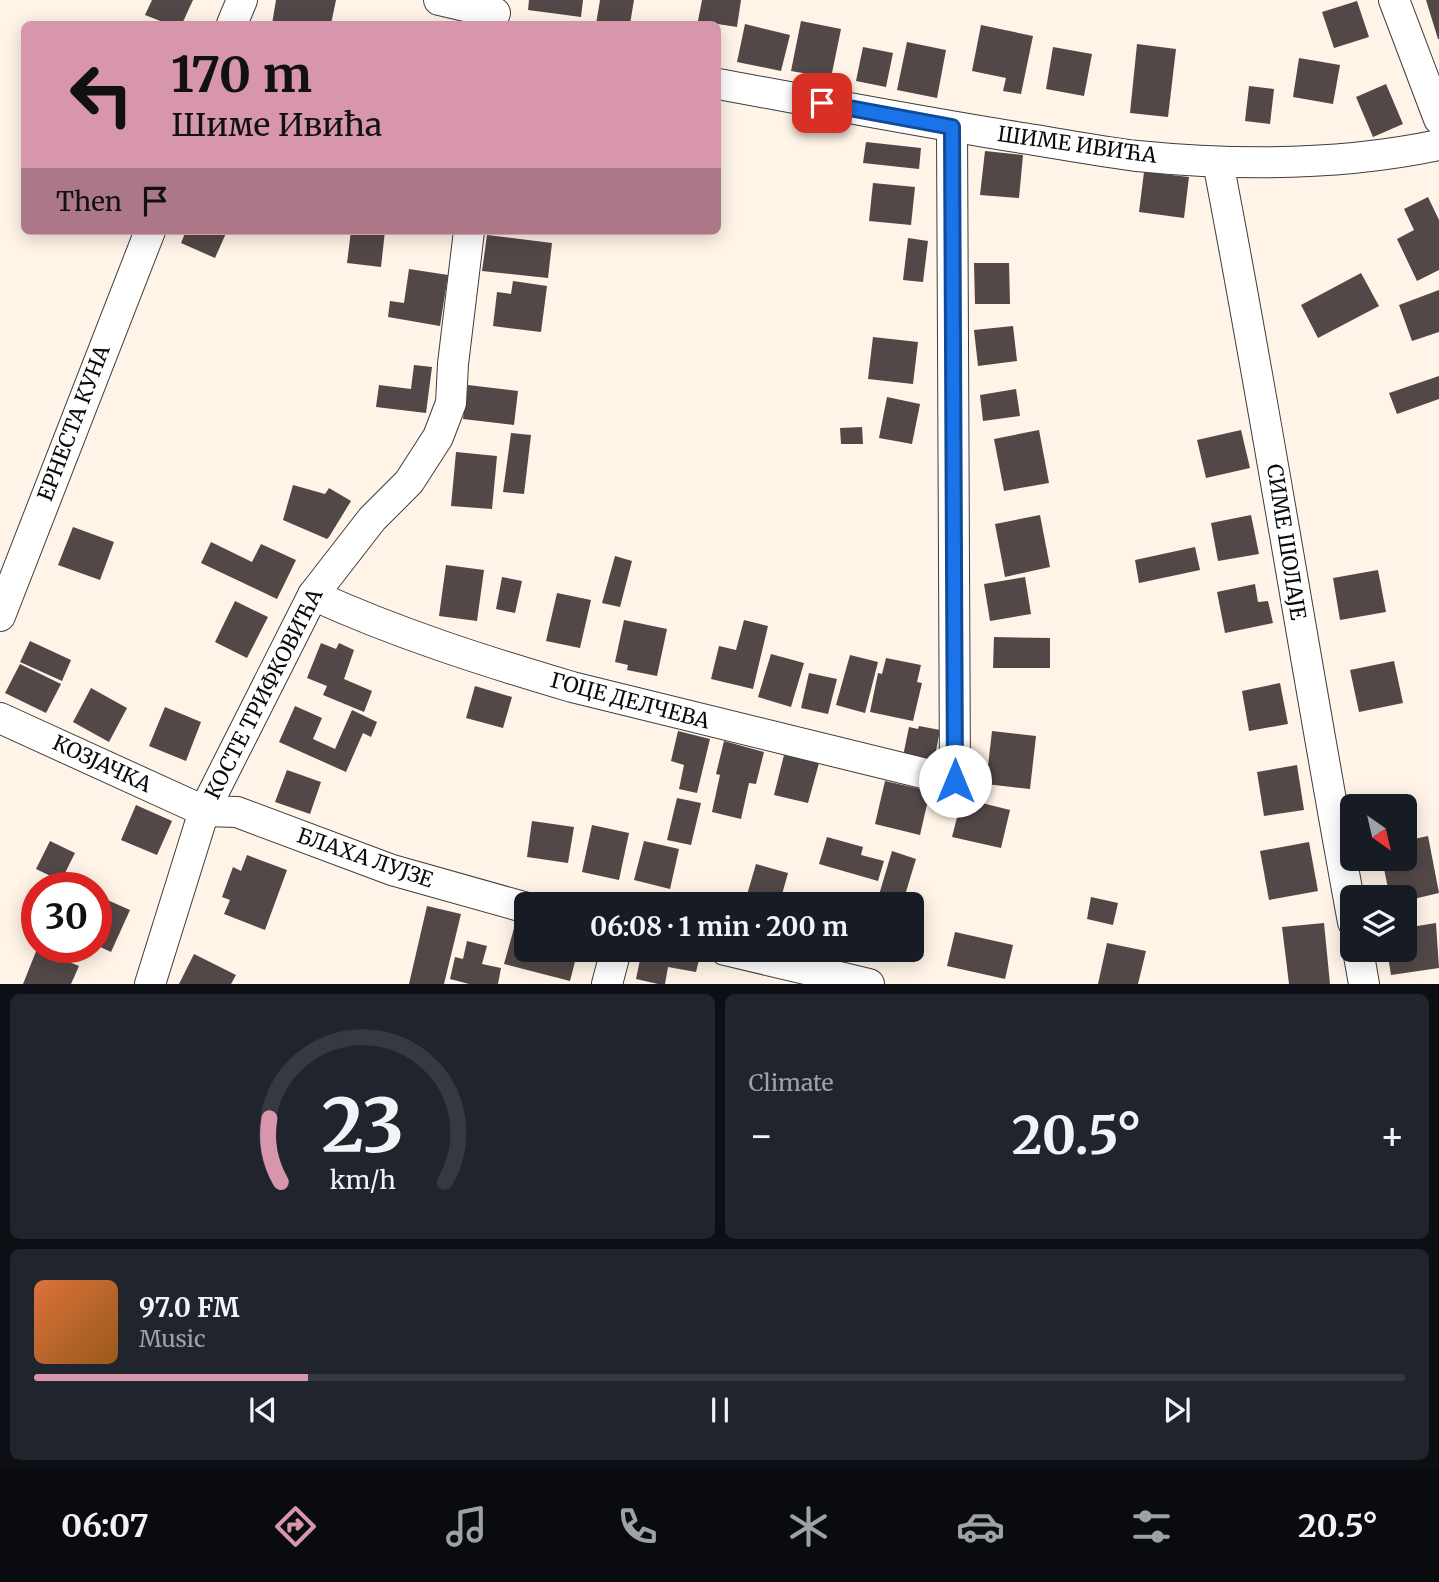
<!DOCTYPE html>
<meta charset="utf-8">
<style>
body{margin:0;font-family:Merriweather,serif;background:#20242c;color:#f1f3f6;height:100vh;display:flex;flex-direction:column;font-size:26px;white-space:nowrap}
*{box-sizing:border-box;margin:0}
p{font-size:23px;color:#9ea1a6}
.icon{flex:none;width:38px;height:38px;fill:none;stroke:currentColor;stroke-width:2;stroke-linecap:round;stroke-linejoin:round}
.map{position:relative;height:984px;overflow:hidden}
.drawer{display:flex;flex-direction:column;gap:10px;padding:10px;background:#0d0f14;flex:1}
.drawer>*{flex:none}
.banner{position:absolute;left:21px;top:21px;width:700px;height:214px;border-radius:10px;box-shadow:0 4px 18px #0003;background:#d796ab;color:#111;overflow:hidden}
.needle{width:46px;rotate:146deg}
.buttons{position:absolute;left:1340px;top:794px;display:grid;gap:14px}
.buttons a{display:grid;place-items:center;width:77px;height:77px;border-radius:10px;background:#171b24;box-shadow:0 4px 18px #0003;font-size:35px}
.speed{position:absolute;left:21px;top:872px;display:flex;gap:14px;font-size:35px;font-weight:700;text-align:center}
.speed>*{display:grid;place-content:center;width:91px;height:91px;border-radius:50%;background:#171b24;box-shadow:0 4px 18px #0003;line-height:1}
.speed .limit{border:10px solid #d22;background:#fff;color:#111}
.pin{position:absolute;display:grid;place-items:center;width:60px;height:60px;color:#fff;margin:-30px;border-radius:14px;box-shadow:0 4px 10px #0006}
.me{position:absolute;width:77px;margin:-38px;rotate:0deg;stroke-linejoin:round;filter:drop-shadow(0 0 5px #0008)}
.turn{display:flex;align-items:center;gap:24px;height:147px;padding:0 35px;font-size:32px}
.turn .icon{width:91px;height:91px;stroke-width:2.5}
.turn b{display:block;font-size:49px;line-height:60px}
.then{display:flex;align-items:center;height:66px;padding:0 35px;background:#0003;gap:14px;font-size:26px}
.big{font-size:52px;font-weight:700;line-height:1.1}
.drawer .tile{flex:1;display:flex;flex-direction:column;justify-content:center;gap:10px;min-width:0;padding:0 24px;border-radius:10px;background:#20242c}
.drawer .dial{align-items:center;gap:0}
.dial svg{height:182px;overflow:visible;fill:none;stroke:#363941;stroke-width:7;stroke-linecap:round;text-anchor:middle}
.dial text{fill:#f1f3f6;stroke:none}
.song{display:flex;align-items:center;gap:21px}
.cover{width:84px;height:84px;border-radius:10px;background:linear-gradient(135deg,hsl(20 70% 55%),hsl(30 70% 35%))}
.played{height:7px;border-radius:4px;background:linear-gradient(90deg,#d796ab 20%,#363941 20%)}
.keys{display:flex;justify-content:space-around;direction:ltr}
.heat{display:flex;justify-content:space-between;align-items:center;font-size:38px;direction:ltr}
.drawer .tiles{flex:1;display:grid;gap:10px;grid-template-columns:1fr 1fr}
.tile:last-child{grid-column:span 2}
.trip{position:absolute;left:514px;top:892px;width:410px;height:70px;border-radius:10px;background:#171b24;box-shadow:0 4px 18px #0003;font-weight:700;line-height:70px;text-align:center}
.tab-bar{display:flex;height:112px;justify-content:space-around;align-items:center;background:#090b0e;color:#9ea1a6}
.tab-bar .icon{width:49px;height:49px}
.tab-bar .selected{color:#d796ab}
.tab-bar b{font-size:32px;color:#f1f3f6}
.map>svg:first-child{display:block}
.building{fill:#524847}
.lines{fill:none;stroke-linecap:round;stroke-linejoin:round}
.minor-casing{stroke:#3d3d3d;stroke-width:32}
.minor{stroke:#fff;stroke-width:30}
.route-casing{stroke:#114b97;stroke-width:18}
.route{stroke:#1a73e8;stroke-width:12}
.labels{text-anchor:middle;stroke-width:7;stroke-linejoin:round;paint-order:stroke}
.street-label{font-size:21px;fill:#0a0a0a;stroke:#fff}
</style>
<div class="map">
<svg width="1439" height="984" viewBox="0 0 1439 984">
<rect width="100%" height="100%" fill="#fff4e7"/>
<g class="building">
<path d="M152,0H193L182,24H168L145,15Z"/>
<path d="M276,0H336L331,24H272Z"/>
<path d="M529,0H583L581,17L528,10Z"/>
<path d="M600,0H634L630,24H596Z"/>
<path d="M702,0H741L737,27L698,21Z"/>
<path d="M1426,0H1439V39H1438Z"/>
<path d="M1357,1L1369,37L1334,48L1322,12Z"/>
<path d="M801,21L841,29L831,78L791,71Z"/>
<path d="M745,24L790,35L781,71L737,62Z"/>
<path d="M981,25L1033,36L1021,94L1003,91L1006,78L972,71Z"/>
<path d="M907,42L946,50L937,98L897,90Z"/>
<path d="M1137,44L1176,49L1168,117L1130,113Z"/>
<path d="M863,47L893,53L886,87L856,81Z"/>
<path d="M1053,47L1092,54L1084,96L1046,89Z"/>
<path d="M1299,58L1340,65L1333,104L1293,97Z"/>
<path d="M1386,84L1403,124L1373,137L1356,97Z"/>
<path d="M1249,86L1274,89L1270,124L1245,121Z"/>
<path d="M866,142L921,148L919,169L863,163Z"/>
<path d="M985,151L1023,155L1019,198L980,195Z"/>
<path d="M1144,172L1189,177L1184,218L1139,212Z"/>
<path d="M873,183L915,187L911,225L869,221Z"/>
<path d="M1428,197L1439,220V270L1417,281L1397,239L1414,230L1404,209Z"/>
<path d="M186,231H227L215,258L181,243Z"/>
<path d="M351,231H385L381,267L347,263Z"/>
<path d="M487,235L552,243L548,278L482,271Z"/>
<path d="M908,238L928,241L923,282L903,280Z"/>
<path d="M974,263H1009L1010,304H975Z"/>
<path d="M409,269L448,275L440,326L388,317L390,301L404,303Z"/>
<path d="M1361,273L1379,306L1318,338L1301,305Z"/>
<path d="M513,281L547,286L541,332L493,326L497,292L511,294Z"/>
<path d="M1439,290V332L1412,341L1399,305Z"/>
<path d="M1013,326L1017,361L978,366L974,330Z"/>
<path d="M873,337L918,342L913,384L868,379Z"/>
<path d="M414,365L432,367L426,413L376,407L379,385L411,389Z"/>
<path d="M1439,376V399L1397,414L1389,393Z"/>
<path d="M468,385L518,391L514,425L463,419Z"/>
<path d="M1016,389L1020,416L983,421L980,395Z"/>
<path d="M887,397L920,404L912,444L879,438Z"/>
<path d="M862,427L863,444H841L840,428Z"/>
<path d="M1039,430L1049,483L1004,491L994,439Z"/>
<path d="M1241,430L1250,468L1206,478L1197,440Z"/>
<path d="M511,433L531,435L524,494L503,492Z"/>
<path d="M456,452L497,456L492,509L451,506Z"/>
<path d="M293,485L325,494L329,488L351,501L329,537L327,539L283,520Z"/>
<path d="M1040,515L1050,567L1005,577L995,524Z"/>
<path d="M1251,515L1259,554L1218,561L1211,523Z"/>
<path d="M73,527L114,542L100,580L58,565Z"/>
<path d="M211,542L252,562L261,544L296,560L277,599L201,563Z"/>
<path d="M1195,547L1200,570L1139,583L1135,560Z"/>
<path d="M615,556L632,561L620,607L602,603Z"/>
<path d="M446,565L484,570L477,621L439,616Z"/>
<path d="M1378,570L1386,612L1340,620L1333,578Z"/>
<path d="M502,577L522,581L515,613L496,609Z"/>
<path d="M1025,577L1031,614L990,621L984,584Z"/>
<path d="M1255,584L1258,602L1268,601L1273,623L1225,633L1217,592Z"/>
<path d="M557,593L591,600L580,648L546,641Z"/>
<path d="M235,601L268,617L247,658L215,642Z"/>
<path d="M624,620L667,629L657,676L627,670L628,665L615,662Z"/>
<path d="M744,620L768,626L753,689L711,679L719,646L736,650Z"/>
<path d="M994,637L1050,638V668H993Z"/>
<path d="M30,641L71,660L62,681L20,662Z"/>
<path d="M321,643L336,649L339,643L354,650L344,679L372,691L364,712L323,695L327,686L307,678Z"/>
<path d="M771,654L804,663L791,707L758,697Z"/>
<path d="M850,655L878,662L865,713L836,705Z"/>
<path d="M886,658L921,665L917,682L922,683L913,721L870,712L878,673L882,674Z"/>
<path d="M1394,661L1403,703L1359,712L1350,670Z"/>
<path d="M20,664L61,684L46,713L5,693Z"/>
<path d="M809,673L837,679L828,714L801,708Z"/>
<path d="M1280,683L1288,724L1249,731L1242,691Z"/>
<path d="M475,686L512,697L503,728L466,718Z"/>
<path d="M91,688L127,708L109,742L73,722Z"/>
<path d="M295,706L322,718L313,739L335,749L352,710L377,722L371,737L363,733L346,772L279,742Z"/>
<path d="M165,707L201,722L186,761L149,746Z"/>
<path d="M919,726L940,730L933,767L902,761L909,727L918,729Z"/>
<path d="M678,731L710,739L697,793L679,789L684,765L671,761Z"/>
<path d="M992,731L1036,736L1030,789L986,784Z"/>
<path d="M724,741L764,752L756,784L749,783L741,819L712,812L720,775L716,774Z"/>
<path d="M784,755L819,763L808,803L774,795Z"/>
<path d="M1297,765L1304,810L1264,816L1257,772Z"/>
<path d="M287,770L321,782L310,814L275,802Z"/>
<path d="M885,781L930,791L920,835L875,824Z"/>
<path d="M677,798L701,803L691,845L667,840Z"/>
<path d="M962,798L1010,810L1001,848L952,837Z"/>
<path d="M136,805L172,821L157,855L121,840Z"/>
<path d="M532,821L574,827L568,863L527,857Z"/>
<path d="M592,825L629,833L619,880L582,872Z"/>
<path d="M1428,836L1439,893L1405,901V898H1390L1382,859H1405V841Z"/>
<path d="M827,837L863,847L861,855L884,861L878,881L819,864Z"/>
<path d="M50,841L75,853L61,881L36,869Z"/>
<path d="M644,841L679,849L670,889L634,880Z"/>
<path d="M1309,842L1318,891L1269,900L1260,851Z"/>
<path d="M892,851L916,859L902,905H876Z"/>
<path d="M247,855L287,870L265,930L224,914L230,900L222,897L233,867L241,871Z"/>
<path d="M756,864L788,873L779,905H744Z"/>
<path d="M96,895L130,910L111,952L96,945Z"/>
<path d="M1091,897L1118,903L1113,925L1087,919Z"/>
<path d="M427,906L461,914L444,984H409Z"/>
<path d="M516,921L527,924V950H578L570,981L504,964Z"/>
<path d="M1324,923L1330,984H1289L1282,927Z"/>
<path d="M1436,923L1439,968L1391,975L1387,950H1405V928Z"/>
<path d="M955,932L1013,945L1005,979L947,966Z"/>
<path d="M467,941L487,946L482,964L501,968L498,984H469L450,979L455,957L463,959Z"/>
<path d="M1107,943L1146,951L1138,984H1098Z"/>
<path d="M37,949L79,966L71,984H23Z"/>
<path d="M642,950H698L701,951L696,972L668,967L665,984H658L636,979Z"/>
<path d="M194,954L236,975L231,984H179Z"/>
</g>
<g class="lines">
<defs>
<g id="minor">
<path d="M439,0L495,13"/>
<path d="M1394,0L1439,119"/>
<path d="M232,24L242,0"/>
<path d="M718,84C817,102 916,121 1016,137C1056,143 1097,151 1137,156C1238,166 1340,166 1439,145"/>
<path d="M1218,162C1267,415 1306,669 1353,922"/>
<path d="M313,595C396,633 484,661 572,687L955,781L952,127"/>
<path d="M0,616L150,231"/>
<path d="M0,718L204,811L237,812L392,870L527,908"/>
<path d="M725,950L869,984"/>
<path d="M1358,950L1364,984"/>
<path d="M150,984L204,811L313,595L372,519L409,482L438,437L451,403L453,364L469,231"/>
<path d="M607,984L616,950"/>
</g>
</defs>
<use href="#minor" class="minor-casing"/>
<use href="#minor" class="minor"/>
</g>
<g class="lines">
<defs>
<path id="route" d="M822,103L952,127L955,781"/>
</defs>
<use href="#route" class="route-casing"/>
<use href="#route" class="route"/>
</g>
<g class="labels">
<g class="street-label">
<text transform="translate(1077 145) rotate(8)" y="7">ШИМЕ ИВИЋА</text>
<text transform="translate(74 423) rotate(-69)" y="7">ЕРНЕСТА КУНА</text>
<text transform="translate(1286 542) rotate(81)" y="7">СИМЕ ШОЛАЈЕ</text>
<text transform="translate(264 694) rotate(-63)" y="7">КОСТЕ ТРИФКОВИЋА</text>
<text transform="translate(630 701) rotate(15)" y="7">ГОЦЕ ДЕЛЧЕВА</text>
<text transform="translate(102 764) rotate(25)" y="7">КОЗЈАЧКА</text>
<text transform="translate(365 858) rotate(19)" y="7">БЛАХА ЛУЈЗЕ</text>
</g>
</g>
</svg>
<div class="buttons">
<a><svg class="needle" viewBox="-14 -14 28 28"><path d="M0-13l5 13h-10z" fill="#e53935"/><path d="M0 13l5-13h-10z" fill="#9ea1a6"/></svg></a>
<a><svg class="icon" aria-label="layers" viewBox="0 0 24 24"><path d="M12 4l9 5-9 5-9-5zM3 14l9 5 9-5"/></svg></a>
</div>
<div class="speed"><div class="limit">30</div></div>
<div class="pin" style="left:822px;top:103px;background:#d93025"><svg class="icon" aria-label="arrive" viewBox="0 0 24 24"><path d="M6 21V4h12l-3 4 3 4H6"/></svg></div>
<svg class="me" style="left:955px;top:781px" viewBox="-20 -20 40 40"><circle r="19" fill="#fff"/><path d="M0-13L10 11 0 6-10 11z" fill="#1a73e8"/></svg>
<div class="trip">06:08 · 1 min · 200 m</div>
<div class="banner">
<div class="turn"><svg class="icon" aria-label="left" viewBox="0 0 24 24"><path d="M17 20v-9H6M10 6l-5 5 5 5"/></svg><div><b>170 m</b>Шиме Ивића</div></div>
<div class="then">Then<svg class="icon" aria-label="arrive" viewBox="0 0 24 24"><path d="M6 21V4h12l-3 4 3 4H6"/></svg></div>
</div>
</div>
<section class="drawer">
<div class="tiles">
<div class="tile dial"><svg viewBox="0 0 100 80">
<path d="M14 69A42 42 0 1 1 86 69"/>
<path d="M14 69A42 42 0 0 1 9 41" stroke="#d796ab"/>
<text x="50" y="56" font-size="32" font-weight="700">23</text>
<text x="50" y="72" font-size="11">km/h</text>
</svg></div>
<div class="tile"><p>Climate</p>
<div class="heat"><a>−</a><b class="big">20.5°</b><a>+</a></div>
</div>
<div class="tile">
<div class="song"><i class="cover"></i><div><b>97.0 FM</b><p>Music</p></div></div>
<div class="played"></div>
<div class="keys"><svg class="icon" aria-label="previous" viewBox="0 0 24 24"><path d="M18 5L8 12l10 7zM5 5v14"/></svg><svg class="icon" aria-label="pause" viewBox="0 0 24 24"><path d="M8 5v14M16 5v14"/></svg><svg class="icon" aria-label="next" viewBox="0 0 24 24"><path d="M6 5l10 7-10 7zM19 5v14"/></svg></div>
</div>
</div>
</section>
<nav class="tab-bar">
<b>06:07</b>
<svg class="icon selected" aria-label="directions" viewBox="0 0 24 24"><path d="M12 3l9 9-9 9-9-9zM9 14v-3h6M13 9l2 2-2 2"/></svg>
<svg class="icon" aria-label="music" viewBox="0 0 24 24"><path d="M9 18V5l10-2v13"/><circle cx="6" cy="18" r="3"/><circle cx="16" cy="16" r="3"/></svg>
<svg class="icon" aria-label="phone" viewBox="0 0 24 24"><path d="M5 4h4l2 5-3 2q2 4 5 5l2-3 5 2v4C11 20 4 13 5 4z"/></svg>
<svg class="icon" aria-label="climate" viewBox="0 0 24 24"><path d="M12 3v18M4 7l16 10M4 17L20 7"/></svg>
<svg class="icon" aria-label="car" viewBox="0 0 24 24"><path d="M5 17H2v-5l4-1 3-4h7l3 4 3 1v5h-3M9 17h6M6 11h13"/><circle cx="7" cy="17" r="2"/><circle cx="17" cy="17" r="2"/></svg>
<svg class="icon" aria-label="filters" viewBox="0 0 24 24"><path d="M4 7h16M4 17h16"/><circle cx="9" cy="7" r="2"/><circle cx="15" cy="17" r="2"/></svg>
<b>20.5°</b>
</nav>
